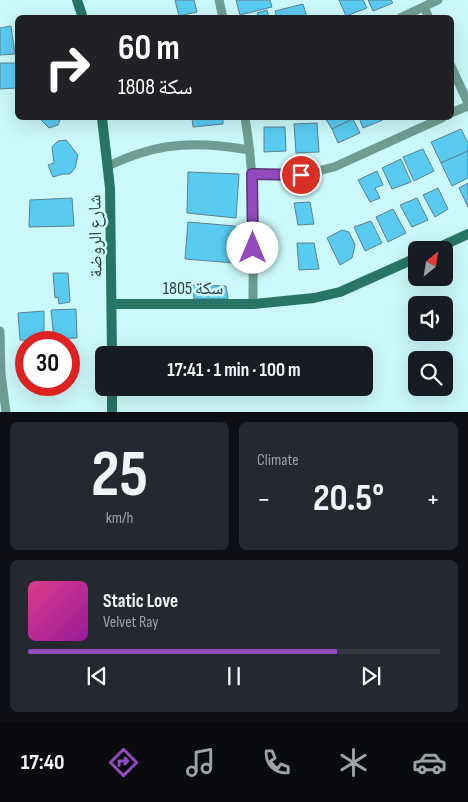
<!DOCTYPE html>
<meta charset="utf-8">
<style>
body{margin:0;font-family:"Sofia Sans Condensed","Noto Naskh Arabic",sans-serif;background:#242831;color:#f1f3f6;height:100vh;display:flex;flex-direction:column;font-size:19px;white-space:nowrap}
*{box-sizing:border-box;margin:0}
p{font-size:16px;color:#9ea1a6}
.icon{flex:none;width:28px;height:28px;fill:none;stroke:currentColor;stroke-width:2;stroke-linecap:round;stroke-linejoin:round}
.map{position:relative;height:412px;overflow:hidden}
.details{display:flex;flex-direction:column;gap:10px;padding:10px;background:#0d0f14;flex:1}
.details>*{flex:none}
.banner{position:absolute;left:15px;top:15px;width:439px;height:105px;border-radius:8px;box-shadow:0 5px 20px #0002;background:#202124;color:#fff;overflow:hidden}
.needle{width:32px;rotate:30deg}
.fabs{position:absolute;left:408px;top:241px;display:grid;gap:10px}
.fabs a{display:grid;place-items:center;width:45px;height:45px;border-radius:8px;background:#171b24;box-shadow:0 5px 20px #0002;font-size:25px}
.speed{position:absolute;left:15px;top:331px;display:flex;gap:10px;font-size:25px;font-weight:700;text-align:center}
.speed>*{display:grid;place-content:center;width:65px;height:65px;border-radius:50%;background:#171b24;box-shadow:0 5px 20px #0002;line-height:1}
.speed .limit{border:8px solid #d22;background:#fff;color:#111}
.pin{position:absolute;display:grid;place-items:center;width:42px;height:42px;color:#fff;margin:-21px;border:2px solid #fff;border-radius:50%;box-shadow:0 1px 5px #0007}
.me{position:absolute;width:55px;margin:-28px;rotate:0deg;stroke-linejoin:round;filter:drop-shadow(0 0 4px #0008)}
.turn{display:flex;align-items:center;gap:18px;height:105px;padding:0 20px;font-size:22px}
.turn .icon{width:65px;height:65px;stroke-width:2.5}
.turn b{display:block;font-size:35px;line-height:42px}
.big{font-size:38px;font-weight:700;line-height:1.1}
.details .card{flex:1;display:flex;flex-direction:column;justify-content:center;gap:8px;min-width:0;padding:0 18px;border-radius:8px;background:#242831}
.details .dial{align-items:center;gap:0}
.dial b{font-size:65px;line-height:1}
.song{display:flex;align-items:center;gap:15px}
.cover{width:60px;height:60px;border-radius:8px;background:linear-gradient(135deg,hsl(330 70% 55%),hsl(300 70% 35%))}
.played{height:5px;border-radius:2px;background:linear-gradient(90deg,#934abc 75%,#363941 75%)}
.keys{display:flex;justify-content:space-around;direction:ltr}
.heat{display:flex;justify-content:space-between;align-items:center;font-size:28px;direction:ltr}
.details .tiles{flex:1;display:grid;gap:10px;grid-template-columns:1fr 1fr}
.card:last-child{grid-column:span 2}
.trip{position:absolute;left:95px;top:346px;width:278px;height:50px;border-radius:8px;background:#171b24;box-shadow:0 5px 20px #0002;font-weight:700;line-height:50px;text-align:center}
.menu{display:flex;height:80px;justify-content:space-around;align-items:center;background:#090b0e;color:#9ea1a6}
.menu .icon{width:35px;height:35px}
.menu .current{color:#934abc}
.menu b{font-size:22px;color:#f1f3f6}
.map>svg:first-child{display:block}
.building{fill:#59cbf1;stroke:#5d818f}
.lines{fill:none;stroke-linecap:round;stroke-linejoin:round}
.street{stroke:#6f9d92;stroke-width:9}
.secondary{stroke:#277567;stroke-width:10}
.route-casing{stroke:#60307a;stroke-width:12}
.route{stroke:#934abc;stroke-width:9}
.labels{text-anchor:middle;stroke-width:5;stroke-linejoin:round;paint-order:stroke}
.street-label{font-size:18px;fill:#2f4041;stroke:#cbf8fa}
</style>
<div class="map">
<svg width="468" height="412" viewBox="0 0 468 412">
<rect width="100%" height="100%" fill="#cbf8fa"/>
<g class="building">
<path d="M175,0H194L197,12L179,16Z"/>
<path d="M236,0H270L272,7L240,15Z"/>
<path d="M339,0H363L367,8L346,16Z"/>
<path d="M368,0H391L393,3L373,11Z"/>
<path d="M303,4L307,18H277L275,11Z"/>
<path d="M267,10L269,18H248L258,15L257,13Z"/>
<path d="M11,26L15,54L0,55V28Z"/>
<path d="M0,63H18V85L16,88L0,89Z"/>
<path d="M39,118H61L58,125L49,128Z"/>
<path d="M192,118H223V124L193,127Z"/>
<path d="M325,118H352L353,119L332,129Z"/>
<path d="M359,118H382L383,120L363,128Z"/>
<path d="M353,119L360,133L338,143L332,129Z"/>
<path d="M317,123L319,152L296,153L294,124Z"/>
<path d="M264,127H285L286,151L264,152Z"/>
<path d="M461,129L468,143V151L441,163L431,142Z"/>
<path d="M66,140L78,155L75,168L70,174H63L53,177L48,165L54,163L52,147L58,141Z"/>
<path d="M423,149L434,171L414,181L403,157Z"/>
<path d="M468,151V178L452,186L441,163Z"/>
<path d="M401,159L411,182L392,189L382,168Z"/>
<path d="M377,171L383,185L375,188L380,198L370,202L358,180Z"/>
<path d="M188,172L239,174L236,218L187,213Z"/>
<path d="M468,183V207L459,188Z"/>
<path d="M438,188L448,209L435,217L423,195Z"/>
<path d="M72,198L74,226L29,227L30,200Z"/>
<path d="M417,198L428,220L412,227L400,205Z"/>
<path d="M310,202L314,224L298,225L294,203Z"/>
<path d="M393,209L406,233L388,242L376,217Z"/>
<path d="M371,221L382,243L365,251L354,227Z"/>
<path d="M188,222L235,226L234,263L185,259Z"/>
<path d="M342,230L349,232L355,245L352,258L340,265L327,238Z"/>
<path d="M297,243H314L319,269L299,270Z"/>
<path d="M53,273H68L70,302L59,304L58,297L55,298Z"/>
<path d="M193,285L226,286L228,299H194Z"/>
<path d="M76,309L77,338L54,339L51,310Z"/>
<path d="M44,311V341L20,340L18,313Z"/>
</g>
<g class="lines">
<g class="street">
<path d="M219,0L223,18"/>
<path d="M424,7L429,18"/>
<path d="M400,18L438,0"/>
<path d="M451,66L468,103"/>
<path d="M451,113L468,106"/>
<path d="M245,118C256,179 253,241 253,304"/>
<path d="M108,166C119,161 130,156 141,153C177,141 214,144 250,150"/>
<path d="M253,174L301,175L334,167L442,118"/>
<path d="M0,331L1,374L6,412"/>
</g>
<g class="secondary">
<path d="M77,0L83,18"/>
<path d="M102,118L110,188L112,355"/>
<path d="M433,250L468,234"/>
<path d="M112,304H253L314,298L340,292L416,258"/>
<path d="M112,412V388"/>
</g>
</g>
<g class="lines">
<defs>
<path id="route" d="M253,248L252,174L301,175"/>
</defs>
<use href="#route" class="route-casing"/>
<use href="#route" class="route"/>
</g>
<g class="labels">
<g class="street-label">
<text transform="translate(95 236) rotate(-91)" y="6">شارع الروضة</text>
<text x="193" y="294">سكة 1805</text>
</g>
</g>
</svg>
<div class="fabs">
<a><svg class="needle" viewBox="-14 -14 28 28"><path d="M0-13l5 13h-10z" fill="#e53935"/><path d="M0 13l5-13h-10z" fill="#9ea1a6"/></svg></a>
<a><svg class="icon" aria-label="sound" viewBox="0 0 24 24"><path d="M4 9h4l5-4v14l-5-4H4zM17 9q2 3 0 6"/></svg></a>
<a><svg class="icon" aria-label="search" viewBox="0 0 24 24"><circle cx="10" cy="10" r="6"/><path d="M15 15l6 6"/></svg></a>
</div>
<div class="speed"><div class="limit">30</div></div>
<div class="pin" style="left:301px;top:175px;background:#d93025"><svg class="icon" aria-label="arrive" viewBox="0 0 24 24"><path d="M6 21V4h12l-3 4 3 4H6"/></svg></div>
<svg class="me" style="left:253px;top:248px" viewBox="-20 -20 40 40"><circle r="19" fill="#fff"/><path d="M0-13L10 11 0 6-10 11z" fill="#934abc"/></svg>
<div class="trip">17:41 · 1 min · 100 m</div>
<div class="banner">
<div class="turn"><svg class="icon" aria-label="right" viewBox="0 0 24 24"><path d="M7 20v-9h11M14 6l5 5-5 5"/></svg><div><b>60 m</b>سكة 1808</div></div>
</div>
</div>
<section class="details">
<div class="tiles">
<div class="card dial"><b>25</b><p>km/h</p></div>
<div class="card"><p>Climate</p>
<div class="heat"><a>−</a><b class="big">20.5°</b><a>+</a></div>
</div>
<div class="card">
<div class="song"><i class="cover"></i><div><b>Static Love</b><p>Velvet Ray</p></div></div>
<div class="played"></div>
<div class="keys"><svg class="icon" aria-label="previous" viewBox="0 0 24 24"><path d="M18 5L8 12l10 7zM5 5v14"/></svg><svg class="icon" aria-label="pause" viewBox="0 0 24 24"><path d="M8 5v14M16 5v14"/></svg><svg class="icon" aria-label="next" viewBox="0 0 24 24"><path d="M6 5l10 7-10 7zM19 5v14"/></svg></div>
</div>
</div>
</section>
<nav class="menu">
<b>17:40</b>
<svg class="icon current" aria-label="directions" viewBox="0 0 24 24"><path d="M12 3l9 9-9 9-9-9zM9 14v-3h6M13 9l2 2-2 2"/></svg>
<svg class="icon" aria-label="music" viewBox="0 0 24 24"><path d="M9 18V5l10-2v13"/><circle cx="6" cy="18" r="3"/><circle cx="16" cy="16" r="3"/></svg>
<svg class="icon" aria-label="phone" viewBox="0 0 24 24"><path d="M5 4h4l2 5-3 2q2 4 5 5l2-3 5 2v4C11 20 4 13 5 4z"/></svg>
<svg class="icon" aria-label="climate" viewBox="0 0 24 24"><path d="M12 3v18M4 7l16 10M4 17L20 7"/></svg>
<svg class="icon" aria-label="car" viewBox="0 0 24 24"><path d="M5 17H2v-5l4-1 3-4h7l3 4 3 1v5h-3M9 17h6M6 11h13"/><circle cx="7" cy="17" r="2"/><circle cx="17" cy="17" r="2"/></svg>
</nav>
